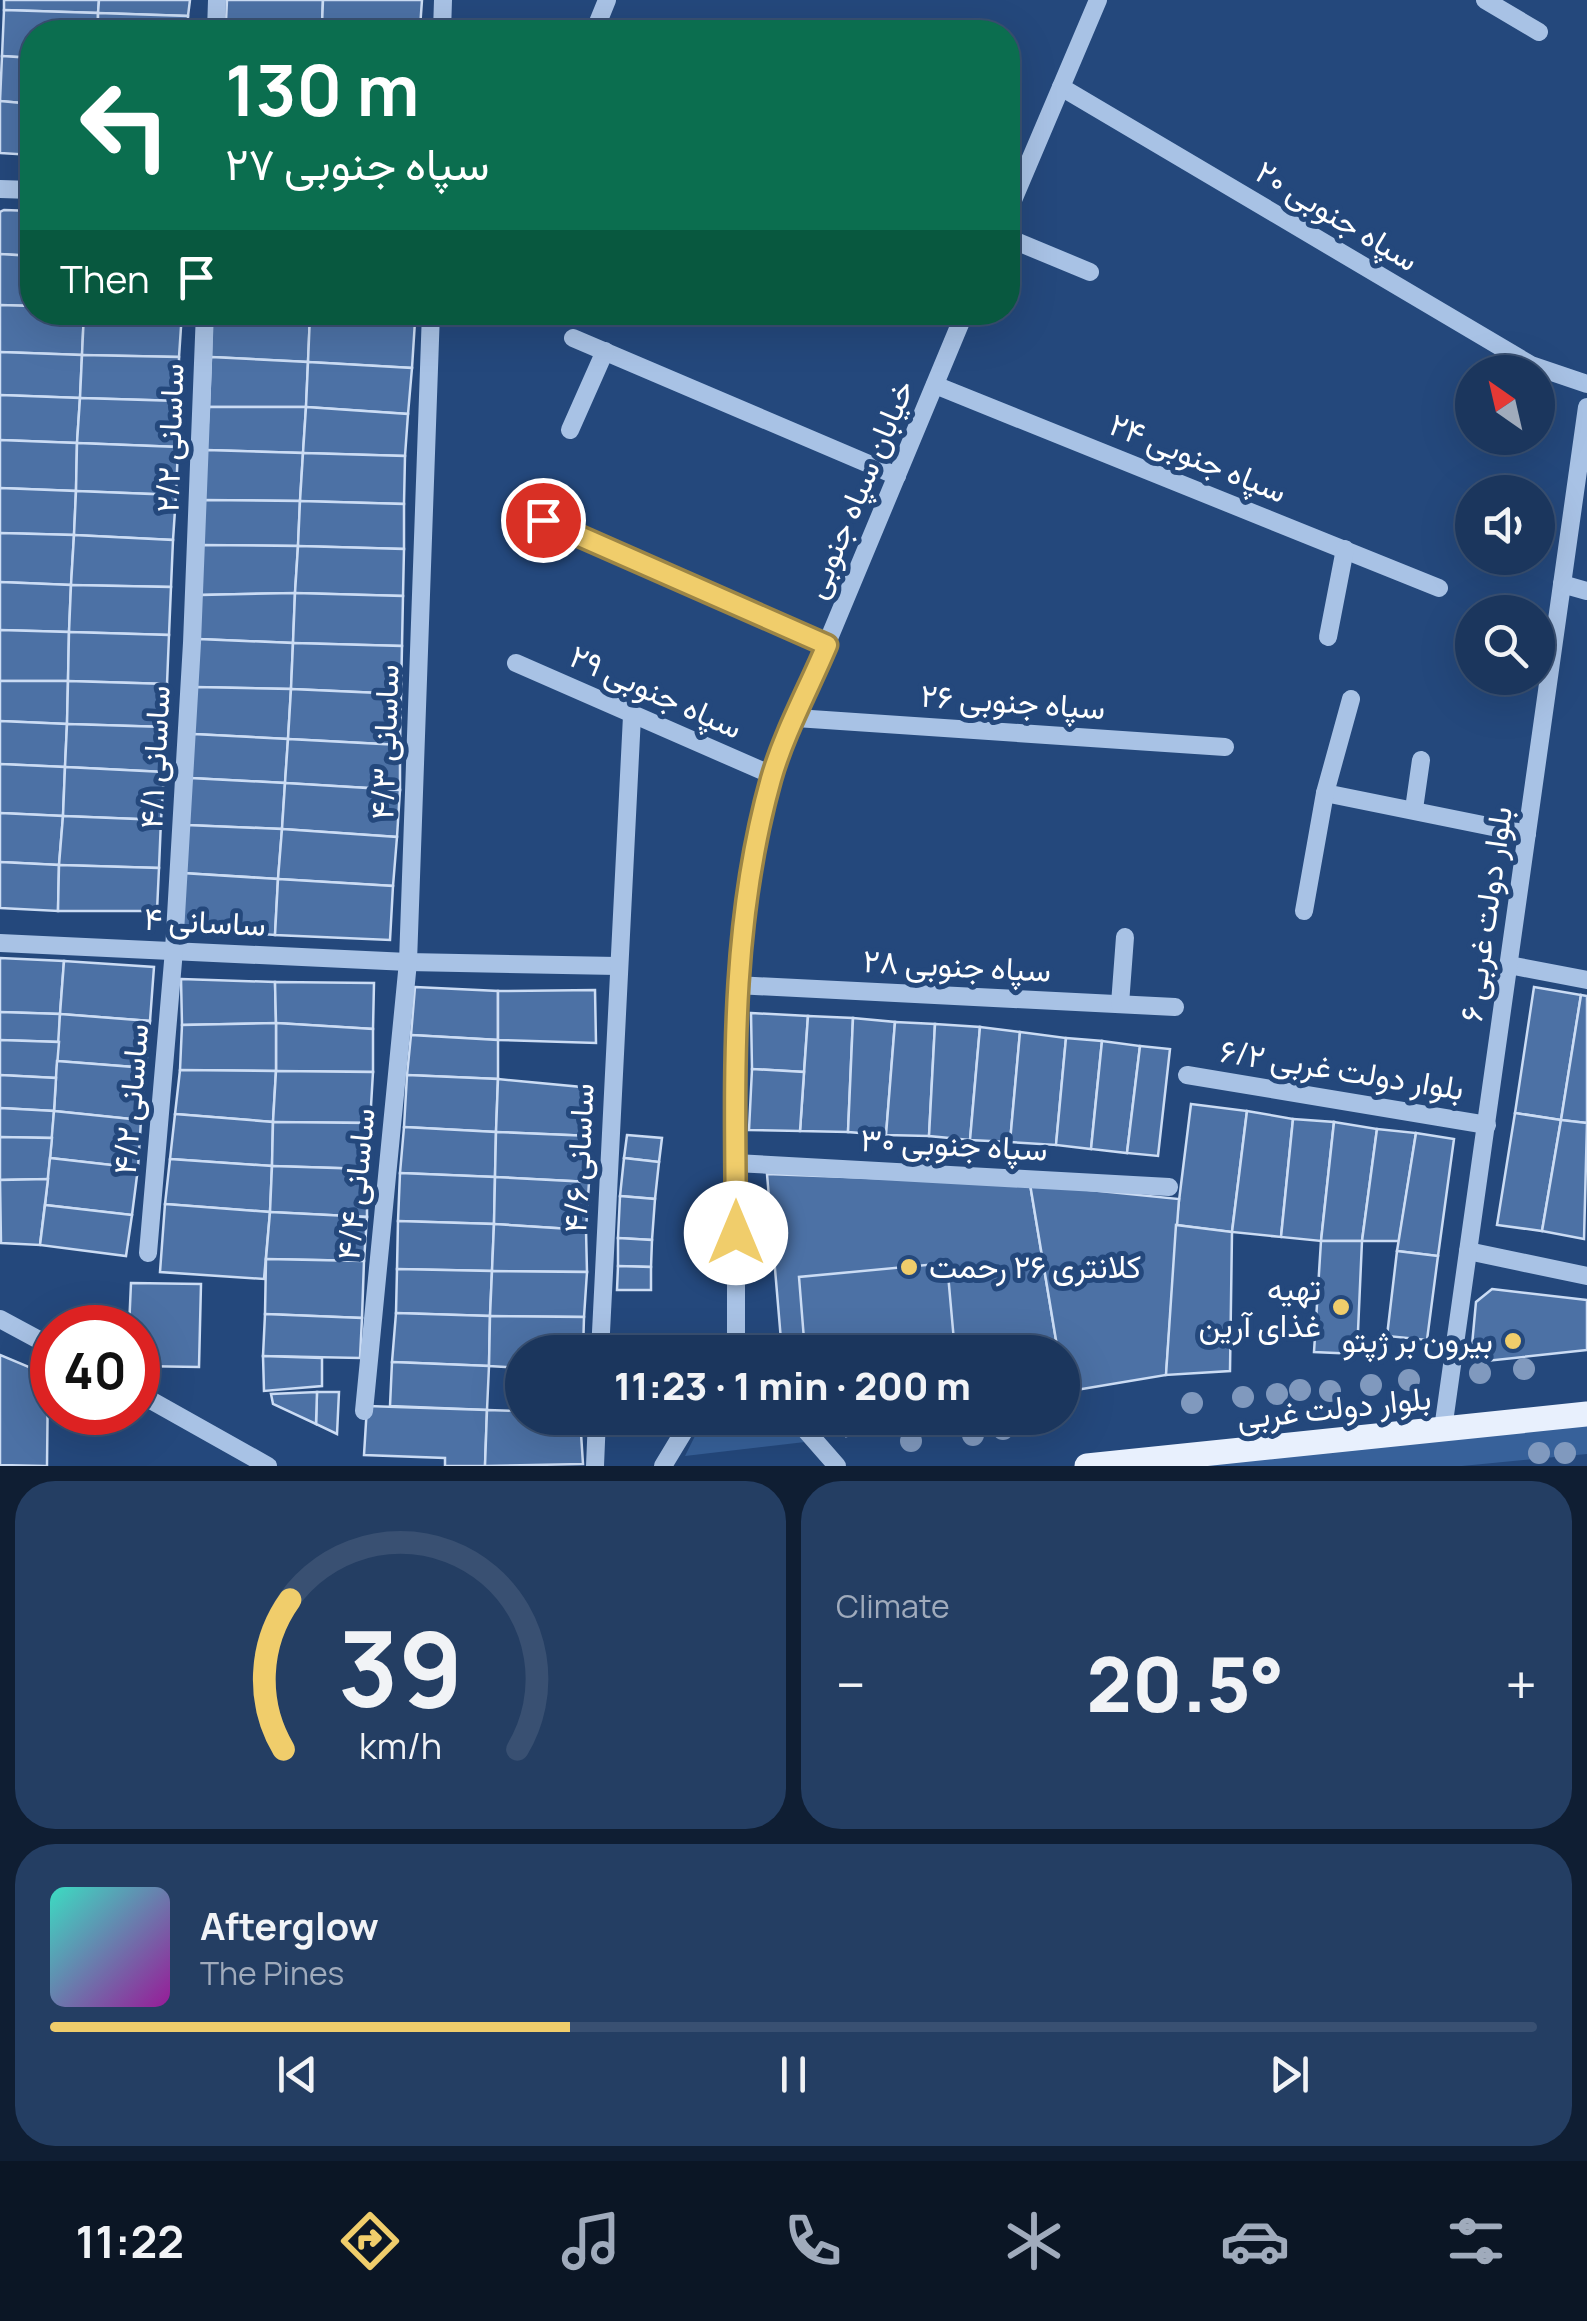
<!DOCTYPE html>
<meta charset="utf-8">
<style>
body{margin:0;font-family:Manrope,Vazirmatn,sans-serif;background:#243e63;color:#f1f3f6;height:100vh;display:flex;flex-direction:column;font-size:38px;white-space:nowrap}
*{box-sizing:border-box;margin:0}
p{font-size:32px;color:#a0abbc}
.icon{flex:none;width:55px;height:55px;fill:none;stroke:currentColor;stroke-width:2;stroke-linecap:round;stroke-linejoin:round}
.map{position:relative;height:1466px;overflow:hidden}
.details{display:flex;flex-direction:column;gap:15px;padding:15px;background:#0f1e33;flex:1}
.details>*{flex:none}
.guide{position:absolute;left:20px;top:20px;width:1000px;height:305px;border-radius:40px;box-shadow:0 10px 40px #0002,0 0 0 2px #395072;background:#0b6e4f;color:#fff;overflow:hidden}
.needle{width:65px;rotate:326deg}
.fabs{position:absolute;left:1455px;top:355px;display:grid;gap:20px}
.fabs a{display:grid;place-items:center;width:100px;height:100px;border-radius:50%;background:#1b365d;box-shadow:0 10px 40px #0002,0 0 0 2px #395072;font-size:50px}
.speed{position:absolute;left:30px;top:1305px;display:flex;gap:20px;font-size:50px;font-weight:700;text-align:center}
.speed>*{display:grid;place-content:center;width:130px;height:130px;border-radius:50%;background:#1b365d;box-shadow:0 10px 40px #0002,0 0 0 2px #395072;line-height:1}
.speed .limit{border:15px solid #d22;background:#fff;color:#111}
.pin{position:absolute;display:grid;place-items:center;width:85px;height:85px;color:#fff;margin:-42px;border:5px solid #fff;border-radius:50%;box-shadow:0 2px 10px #0007}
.me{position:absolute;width:110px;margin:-55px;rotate:0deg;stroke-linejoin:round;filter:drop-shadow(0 0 8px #0008)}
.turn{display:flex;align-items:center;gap:35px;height:210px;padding:0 40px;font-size:45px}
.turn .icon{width:130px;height:130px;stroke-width:2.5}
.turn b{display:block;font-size:70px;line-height:85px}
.then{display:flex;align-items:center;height:95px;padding:0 40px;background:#0003;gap:20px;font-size:38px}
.big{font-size:75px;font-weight:800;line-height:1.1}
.details .widget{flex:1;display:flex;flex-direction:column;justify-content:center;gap:15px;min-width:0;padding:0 35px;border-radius:40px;background:#243e63}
.details .dial{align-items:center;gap:0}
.dial svg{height:260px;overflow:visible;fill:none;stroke:#395072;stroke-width:7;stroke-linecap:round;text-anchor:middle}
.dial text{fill:#f1f3f6;stroke:none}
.song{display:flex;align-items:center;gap:30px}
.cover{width:120px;height:120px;border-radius:15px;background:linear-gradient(135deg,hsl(170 70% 55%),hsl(300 70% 35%))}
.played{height:10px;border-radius:5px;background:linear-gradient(90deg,#f0cd6b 35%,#395072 35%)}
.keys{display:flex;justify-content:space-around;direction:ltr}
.heat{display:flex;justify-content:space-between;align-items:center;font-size:55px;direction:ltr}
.details .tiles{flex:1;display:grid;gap:15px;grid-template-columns:1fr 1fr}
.widget:last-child{grid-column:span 2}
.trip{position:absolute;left:505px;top:1335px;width:575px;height:100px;border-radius:50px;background:#1b365d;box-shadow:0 10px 40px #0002,0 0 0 2px #395072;font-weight:800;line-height:100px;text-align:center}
.menu{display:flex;height:160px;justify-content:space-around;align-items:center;background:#0b1625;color:#a0abbc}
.menu .icon{width:70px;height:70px}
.menu .current{color:#f0cd6b}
.menu b{font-size:45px;color:#f1f3f6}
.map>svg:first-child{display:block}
.green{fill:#37619a}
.building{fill:#4c71a5;stroke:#cbdcf4;stroke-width:2.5}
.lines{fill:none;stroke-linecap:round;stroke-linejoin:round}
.minor{stroke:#a8c2e5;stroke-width:18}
.major{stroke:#e8f0fd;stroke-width:25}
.tree{fill:#8099be}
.route-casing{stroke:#9c8546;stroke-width:25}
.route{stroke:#f0cd6b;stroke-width:18}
.poi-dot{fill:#f0cd6b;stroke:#24487c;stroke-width:4}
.labels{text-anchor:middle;stroke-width:10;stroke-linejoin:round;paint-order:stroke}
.street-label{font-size:32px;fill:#fff;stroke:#24487c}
.poi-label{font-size:32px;fill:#fff;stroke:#24487c;text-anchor:end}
</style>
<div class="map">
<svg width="1587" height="1466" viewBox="0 0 1587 1466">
<rect width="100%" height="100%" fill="#24487c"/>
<g class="green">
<path d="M704,1418H784L805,1442L685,1456Z"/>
<path d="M1587,1418V1454L1462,1466H1191Z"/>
</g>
<g class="building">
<path d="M4,0H99L98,13L4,10Z"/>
<path d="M99,0H190L188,16L98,13Z"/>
<path d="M227,0H323L322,24L226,21Z"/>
<path d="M323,0H422L420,28L322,24Z"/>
<path d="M4,10L98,13V32H32V58L2,56Z"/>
<path d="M98,13L188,16V32H98Z"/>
<path d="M226,21L322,24L321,32H225Z"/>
<path d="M322,24L420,28V32H321Z"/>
<path d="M2,56L32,58V104L0,101Z"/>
<path d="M0,101L32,104V155L0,153Z"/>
<path d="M4,210L32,211V256L0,254V212Z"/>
<path d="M0,254L32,256V306L0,305Z"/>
<path d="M0,305L32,306V312H84L82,355L0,352Z"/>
<path d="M84,312H182L179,357L82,355Z"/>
<path d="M212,312L310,315L308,362L211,357Z"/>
<path d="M310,312H416L415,321L310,315Z"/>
<path d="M310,315L415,321L412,368L308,362Z"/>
<path d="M0,352L82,355L80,398L0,395Z"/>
<path d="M82,355L179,357V401L80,398Z"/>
<path d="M211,357L308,362L306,407H209Z"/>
<path d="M308,362L412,368L408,414L306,407Z"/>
<path d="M0,395L80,398L77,443L0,440Z"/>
<path d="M80,398L179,401L178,447L77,443Z"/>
<path d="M209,407H306L303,453L206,450Z"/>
<path d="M306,407L408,414L405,456L303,453Z"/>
<path d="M0,440L77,443L76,491L0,488Z"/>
<path d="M77,443L178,447L176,495L76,491Z"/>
<path d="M206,450L303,453L300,501L204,500Z"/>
<path d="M303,453L405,456L404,504L300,501Z"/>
<path d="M0,488L76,491L74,535L0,533Z"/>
<path d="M76,491L176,495L173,540L74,535Z"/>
<path d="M204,500L300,501L298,546L202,545Z"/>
<path d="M300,501L404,504V549L298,546Z"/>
<path d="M0,533L74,535L71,585L0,582Z"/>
<path d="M74,535L173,540L171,587L71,585Z"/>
<path d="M202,545L298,546L295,593L201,595Z"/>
<path d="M298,546L404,549L403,596L295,593Z"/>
<path d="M0,582L71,585L69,632L0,630Z"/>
<path d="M71,585L171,587L169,635L69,632Z"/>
<path d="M295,593L293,643L198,639L201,595Z"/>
<path d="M295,593L403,596L402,646L293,643Z"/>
<path d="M0,630L69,632L68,681H0Z"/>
<path d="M69,632L169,635L167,684L68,681Z"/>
<path d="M198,639L293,643L291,689L195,687Z"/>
<path d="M293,643L402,646L401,694L291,689Z"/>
<path d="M0,681H68L67,724L0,721Z"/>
<path d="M68,681L167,684L165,727L67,724Z"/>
<path d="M195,687L291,689L288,739L193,734Z"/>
<path d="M291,689L401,694L400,745L288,739Z"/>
<path d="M0,721L67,724L65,767L0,764Z"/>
<path d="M67,724L165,727L164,772L65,767Z"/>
<path d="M193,734L288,739L285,783L190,778Z"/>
<path d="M288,739L400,745V790L285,783Z"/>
<path d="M0,764L65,767L63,816L0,813Z"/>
<path d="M65,767L164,772L161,820L63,816Z"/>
<path d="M190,778L285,783L282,829L186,825Z"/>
<path d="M285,783L400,790L397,837L282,829Z"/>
<path d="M0,813L63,816L59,865L0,862Z"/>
<path d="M63,816L161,820L159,868L59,865Z"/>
<path d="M186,825L282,829L278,879L182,873Z"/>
<path d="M282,829L397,837L393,886L278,879Z"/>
<path d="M0,862L59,865L58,911L0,908Z"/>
<path d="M59,865L159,868L157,911H58Z"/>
<path d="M182,873L278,879L275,935L178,928Z"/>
<path d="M278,879L393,886L390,940L275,935Z"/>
<path d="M0,958L64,961L60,1014L0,1012Z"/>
<path d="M64,961L154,967L150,1021L60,1014Z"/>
<path d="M181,979L275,982L276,1023L182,1025Z"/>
<path d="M275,982L374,983L373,1029L276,1023Z"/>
<path d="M415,987L498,991V1040L411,1035Z"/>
<path d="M1534,987L1581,995L1561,1120L1515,1113Z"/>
<path d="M595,990L596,1043L498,1040V991Z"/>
<path d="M1581,995L1587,996V1123L1561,1120Z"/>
<path d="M0,1012L60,1014L59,1042L0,1040Z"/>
<path d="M751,1013L808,1016L804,1072L752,1069Z"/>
<path d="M60,1014L150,1021L146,1068L57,1061Z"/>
<path d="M808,1016L853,1018L848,1132L800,1131Z"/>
<path d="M853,1018L895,1022L886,1135L848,1132Z"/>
<path d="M895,1022L935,1024L929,1136L886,1135Z"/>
<path d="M276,1023L373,1029V1072L276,1071Z"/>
<path d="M276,1023V1071L180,1070L182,1025Z"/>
<path d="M935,1024L980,1027L970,1140L929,1136Z"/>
<path d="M980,1027L1020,1032L1010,1142L970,1140Z"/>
<path d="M1020,1032L1066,1038L1056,1145L1010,1142Z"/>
<path d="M411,1035L498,1040V1079L407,1075Z"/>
<path d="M1066,1038L1102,1041L1091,1149L1056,1145Z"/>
<path d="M0,1040L59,1042L56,1078L0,1075Z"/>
<path d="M1102,1041L1140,1046L1127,1153L1091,1149Z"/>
<path d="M1140,1046L1170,1049L1158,1156L1127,1153Z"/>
<path d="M57,1061L146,1068L141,1120L54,1111Z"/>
<path d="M752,1069L804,1072L800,1131L749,1130Z"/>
<path d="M180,1070L276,1071L273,1122L175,1114Z"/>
<path d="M276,1071L373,1072L370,1123L273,1122Z"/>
<path d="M0,1075L56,1078L54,1111L0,1108Z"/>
<path d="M407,1075L498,1079L496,1132L404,1127Z"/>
<path d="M498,1079L592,1088L591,1136L496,1132Z"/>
<path d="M1191,1104L1247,1111L1232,1232L1176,1225Z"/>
<path d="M0,1108L54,1111L52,1138L0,1137Z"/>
<path d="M54,1111L141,1120L138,1168L50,1158Z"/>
<path d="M1247,1111L1293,1119L1281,1237L1232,1232Z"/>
<path d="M1515,1113L1561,1120L1542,1231L1497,1225Z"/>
<path d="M175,1114L273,1122L272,1166L170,1159Z"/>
<path d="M1293,1119L1334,1122L1321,1241L1281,1237Z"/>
<path d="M1561,1120L1587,1123L1584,1239L1542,1231Z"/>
<path d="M273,1122L370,1123L367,1169L272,1166Z"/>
<path d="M1334,1122L1377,1129L1362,1241H1321Z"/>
<path d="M404,1127L496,1132L495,1177L400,1173Z"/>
<path d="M1377,1129L1416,1133L1399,1241H1362Z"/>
<path d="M496,1132L591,1136L589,1182L495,1177Z"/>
<path d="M1416,1133L1454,1139L1438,1256L1397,1251Z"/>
<path d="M627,1135L662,1138L659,1162L624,1158Z"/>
<path d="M0,1137L52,1138L48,1179L0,1180Z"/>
<path d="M50,1158L138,1168L132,1215L45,1205Z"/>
<path d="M624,1158L659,1162L655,1199L620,1196Z"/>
<path d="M170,1159L272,1166L270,1212L165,1204Z"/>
<path d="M272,1166L367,1169V1217L270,1212Z"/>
<path d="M400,1173L495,1177L494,1224L398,1221Z"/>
<path d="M767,1174L1030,1184L1058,1352H782Z"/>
<path d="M495,1177L589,1182L586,1230L494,1224Z"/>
<path d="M48,1179L40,1245L1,1243L0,1180Z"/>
<path d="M1030,1184L1179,1199L1166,1375L1064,1392L1062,1352H1058Z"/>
<path d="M620,1196L655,1199L652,1240L618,1238Z"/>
<path d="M165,1204L270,1212L264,1279L160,1272Z"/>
<path d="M45,1205L132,1215L126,1256L40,1245Z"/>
<path d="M270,1212L367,1217L364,1261L266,1259Z"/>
<path d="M398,1221L494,1224L492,1271L397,1269Z"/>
<path d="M494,1224L586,1230L587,1272L492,1271Z"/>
<path d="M1176,1225L1232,1232L1230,1371L1166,1375Z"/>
<path d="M618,1238L652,1240L651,1267L618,1266Z"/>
<path d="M1321,1241H1362L1357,1354L1314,1352Z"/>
<path d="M1397,1251L1438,1256L1427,1340L1387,1336Z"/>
<path d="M266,1259L364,1261L362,1318L265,1314Z"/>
<path d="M947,1263L954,1341L805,1352L799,1277Z"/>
<path d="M618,1266L651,1267V1290H617Z"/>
<path d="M397,1269L492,1271L490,1316L396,1313Z"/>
<path d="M492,1271L587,1272L584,1317L490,1316Z"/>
<path d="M131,1283L201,1284L199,1367L138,1366V1328H129Z"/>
<path d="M1492,1289L1587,1300V1350L1486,1361L1472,1345L1476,1302Z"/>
<path d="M396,1313L490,1316L489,1366L392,1362Z"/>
<path d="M265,1314L362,1318L360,1358L263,1356Z"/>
<path d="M490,1316L584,1317L583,1352H522V1368L489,1366Z"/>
<path d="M0,1355L48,1375L47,1466L0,1465Z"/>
<path d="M263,1356L322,1358V1386L264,1391Z"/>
<path d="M392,1362L489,1366L487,1410L390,1406Z"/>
<path d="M317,1392H339L337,1434L316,1424Z"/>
<path d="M317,1392L316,1424L273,1404L271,1394Z"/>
<path d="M367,1406L487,1410L485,1466H445V1458L364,1455Z"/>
<path d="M487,1410L522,1411V1418H580L583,1464L485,1466Z"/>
<path d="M832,1418H931L846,1436Z"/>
</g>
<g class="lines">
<g class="minor">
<path d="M1485,0L1539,32"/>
<path d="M216,32L217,0"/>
<path d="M442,32L443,0"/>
<path d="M594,32L607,0"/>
<path d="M1061,87L1531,365L1587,384"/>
<path d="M0,189L32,190"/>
<path d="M1008,212L1098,0"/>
<path d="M1008,238L1090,272"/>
<path d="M573,338L897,476"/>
<path d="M935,385L1439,588"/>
<path d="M570,430L605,351"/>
<path d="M543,520L827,645"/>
<path d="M1562,584L1587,591"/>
<path d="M1328,637L1345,549"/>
<path d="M516,663L772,775"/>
<path d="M796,718L1225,747"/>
<path d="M1325,793L1527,834"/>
<path d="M1414,809L1421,760"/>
<path d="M1304,911L1325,793L1351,699"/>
<path d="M0,943L408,962L617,966"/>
<path d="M1509,965L1587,980"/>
<path d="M736,985L1175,1007"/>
<path d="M1120,1004L1125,937"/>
<path d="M1187,1075L1487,1125"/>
<path d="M735,1163L1169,1187"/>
<path d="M1468,1251L1587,1276"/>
<path d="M148,1253L174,950L192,643L205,312"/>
<path d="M0,1319L52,1347"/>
<path d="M600,1352L632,716"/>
<path d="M728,1352L736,1338V985L745,893L772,775L965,312"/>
<path d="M138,1393L268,1466"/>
<path d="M364,1411L408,962L431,312"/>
<path d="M795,1418L837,1466"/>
<path d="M1443,1429L1587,407"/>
<path d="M595,1466L597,1418"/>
<path d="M663,1466L692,1418"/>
</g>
<path class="major" d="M1087,1466L1587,1414"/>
</g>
<g class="tree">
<circle cx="1524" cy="1369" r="11"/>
<circle cx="1480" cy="1373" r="11"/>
<circle cx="1409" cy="1380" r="11"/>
<circle cx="1371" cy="1385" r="11"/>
<circle cx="1300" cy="1390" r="11"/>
<circle cx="1330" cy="1391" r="11"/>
<circle cx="1277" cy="1394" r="11"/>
<circle cx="1243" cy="1397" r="11"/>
<circle cx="1192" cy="1403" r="11"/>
<circle cx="1003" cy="1429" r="11"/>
<circle cx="973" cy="1435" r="11"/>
<circle cx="911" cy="1441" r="11"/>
<circle cx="1539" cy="1453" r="11"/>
<circle cx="1565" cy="1453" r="11"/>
</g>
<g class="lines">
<defs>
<path id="route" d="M543,520L827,645C809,688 784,733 771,779C729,929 735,1078 736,1233"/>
</defs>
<use href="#route" class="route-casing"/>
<use href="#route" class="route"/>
</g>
<g class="poi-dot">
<circle cx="909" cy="1267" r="10"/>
<circle cx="1341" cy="1307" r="10"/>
<circle cx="1513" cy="1341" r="10"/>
</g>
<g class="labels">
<g class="street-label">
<text transform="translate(1337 216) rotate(31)" y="11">۲۰ سپاه جنوبی</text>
<text transform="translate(170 438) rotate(-88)" y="11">۲/۲ ساسانی</text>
<text transform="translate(1198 458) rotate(22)" y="11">۲۴ سپاه جنوبی</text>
<text transform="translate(859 489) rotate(-67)" y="11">خیابان سپاه جنوبی</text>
<text transform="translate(656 692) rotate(24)" y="11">۲۹ سپاه جنوبی</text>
<text transform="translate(1013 702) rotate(4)" y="11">۲۶ سپاه جنوبی</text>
<text transform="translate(385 742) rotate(-88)" y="11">۴/۳ ساسانی</text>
<text transform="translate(155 757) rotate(-87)" y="11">۴/۱ ساسانی</text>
<text transform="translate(1486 914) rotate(-82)" y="11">بلوار دولت غربی ۶</text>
<text transform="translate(205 922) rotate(3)" y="11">۴ ساسانی</text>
<text transform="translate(957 966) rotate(3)" y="11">۲۸ سپاه جنوبی</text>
<text transform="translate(1342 1070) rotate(9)" y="11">بلوار دولت غربی ۶/۲</text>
<text transform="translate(131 1099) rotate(-85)" y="11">۴/۲ ساسانی</text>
<text transform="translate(954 1145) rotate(3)" y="11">۳۰ سپاه جنوبی</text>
<text transform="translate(579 1158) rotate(-87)" y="11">۴/۶ ساسانی</text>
<text transform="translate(356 1184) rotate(-84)" y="11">۴/۴ ساسانی</text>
<text transform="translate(1334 1408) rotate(-6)" y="11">بلوار دولت غربی</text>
</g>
<g class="poi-label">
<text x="929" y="1278" text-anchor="start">کلانتری ۲۶ رحمت</text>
<text x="1321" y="1300">تهیه<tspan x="1321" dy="37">غذای آرین</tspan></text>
<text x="1493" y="1352">بیرون بر ژپتو</text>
</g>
</g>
</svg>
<div class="fabs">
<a><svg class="needle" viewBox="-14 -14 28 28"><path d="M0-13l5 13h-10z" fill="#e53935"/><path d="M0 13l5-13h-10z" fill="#a0abbc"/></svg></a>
<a><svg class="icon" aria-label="sound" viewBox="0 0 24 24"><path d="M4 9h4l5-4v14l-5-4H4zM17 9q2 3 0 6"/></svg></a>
<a><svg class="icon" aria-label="search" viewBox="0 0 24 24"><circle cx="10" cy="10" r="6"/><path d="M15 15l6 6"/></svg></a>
</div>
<div class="speed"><div class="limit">40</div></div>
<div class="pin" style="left:543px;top:520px;background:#d93025"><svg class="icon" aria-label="arrive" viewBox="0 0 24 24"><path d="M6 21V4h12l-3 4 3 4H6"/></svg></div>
<svg class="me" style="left:736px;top:1233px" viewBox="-20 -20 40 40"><circle r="19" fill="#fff"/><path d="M0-13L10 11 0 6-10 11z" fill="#f0cd6b"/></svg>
<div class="trip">11:23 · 1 min · 200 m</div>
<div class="guide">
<div class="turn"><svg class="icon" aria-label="left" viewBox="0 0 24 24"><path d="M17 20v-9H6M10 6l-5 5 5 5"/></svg><div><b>130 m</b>۲۷ سپاه جنوبی</div></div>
<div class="then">Then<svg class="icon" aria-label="arrive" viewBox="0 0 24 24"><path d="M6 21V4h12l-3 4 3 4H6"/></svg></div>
</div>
</div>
<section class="details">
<div class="tiles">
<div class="widget dial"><svg viewBox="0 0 100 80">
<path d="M14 69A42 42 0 1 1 86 69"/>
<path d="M14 69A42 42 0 0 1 16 23" stroke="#f0cd6b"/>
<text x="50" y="56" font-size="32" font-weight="700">39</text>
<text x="50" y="72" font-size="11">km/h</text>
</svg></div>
<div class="widget"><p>Climate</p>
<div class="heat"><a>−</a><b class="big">20.5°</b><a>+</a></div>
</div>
<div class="widget">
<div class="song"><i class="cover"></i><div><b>Afterglow</b><p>The Pines</p></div></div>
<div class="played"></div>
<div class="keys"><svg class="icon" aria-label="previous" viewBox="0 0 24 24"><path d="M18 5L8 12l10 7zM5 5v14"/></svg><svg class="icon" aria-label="pause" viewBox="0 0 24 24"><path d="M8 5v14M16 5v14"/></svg><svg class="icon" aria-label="next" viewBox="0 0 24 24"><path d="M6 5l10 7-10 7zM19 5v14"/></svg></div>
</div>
</div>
</section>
<nav class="menu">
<b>11:22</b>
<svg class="icon current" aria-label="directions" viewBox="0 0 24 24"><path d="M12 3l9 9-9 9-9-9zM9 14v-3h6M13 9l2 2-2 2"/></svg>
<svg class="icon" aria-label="music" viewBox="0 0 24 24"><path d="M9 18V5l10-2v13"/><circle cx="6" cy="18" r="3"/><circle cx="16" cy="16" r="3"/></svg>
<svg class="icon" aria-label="phone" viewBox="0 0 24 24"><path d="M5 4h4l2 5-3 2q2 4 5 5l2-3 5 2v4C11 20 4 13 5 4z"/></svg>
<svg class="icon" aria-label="climate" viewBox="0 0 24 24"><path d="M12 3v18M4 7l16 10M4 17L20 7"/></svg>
<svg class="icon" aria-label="car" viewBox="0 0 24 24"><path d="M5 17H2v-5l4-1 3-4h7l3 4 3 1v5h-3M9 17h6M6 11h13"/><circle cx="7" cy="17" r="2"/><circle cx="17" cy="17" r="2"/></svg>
<svg class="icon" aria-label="filters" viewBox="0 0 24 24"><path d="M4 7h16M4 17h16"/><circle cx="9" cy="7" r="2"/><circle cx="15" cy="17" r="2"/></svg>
</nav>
